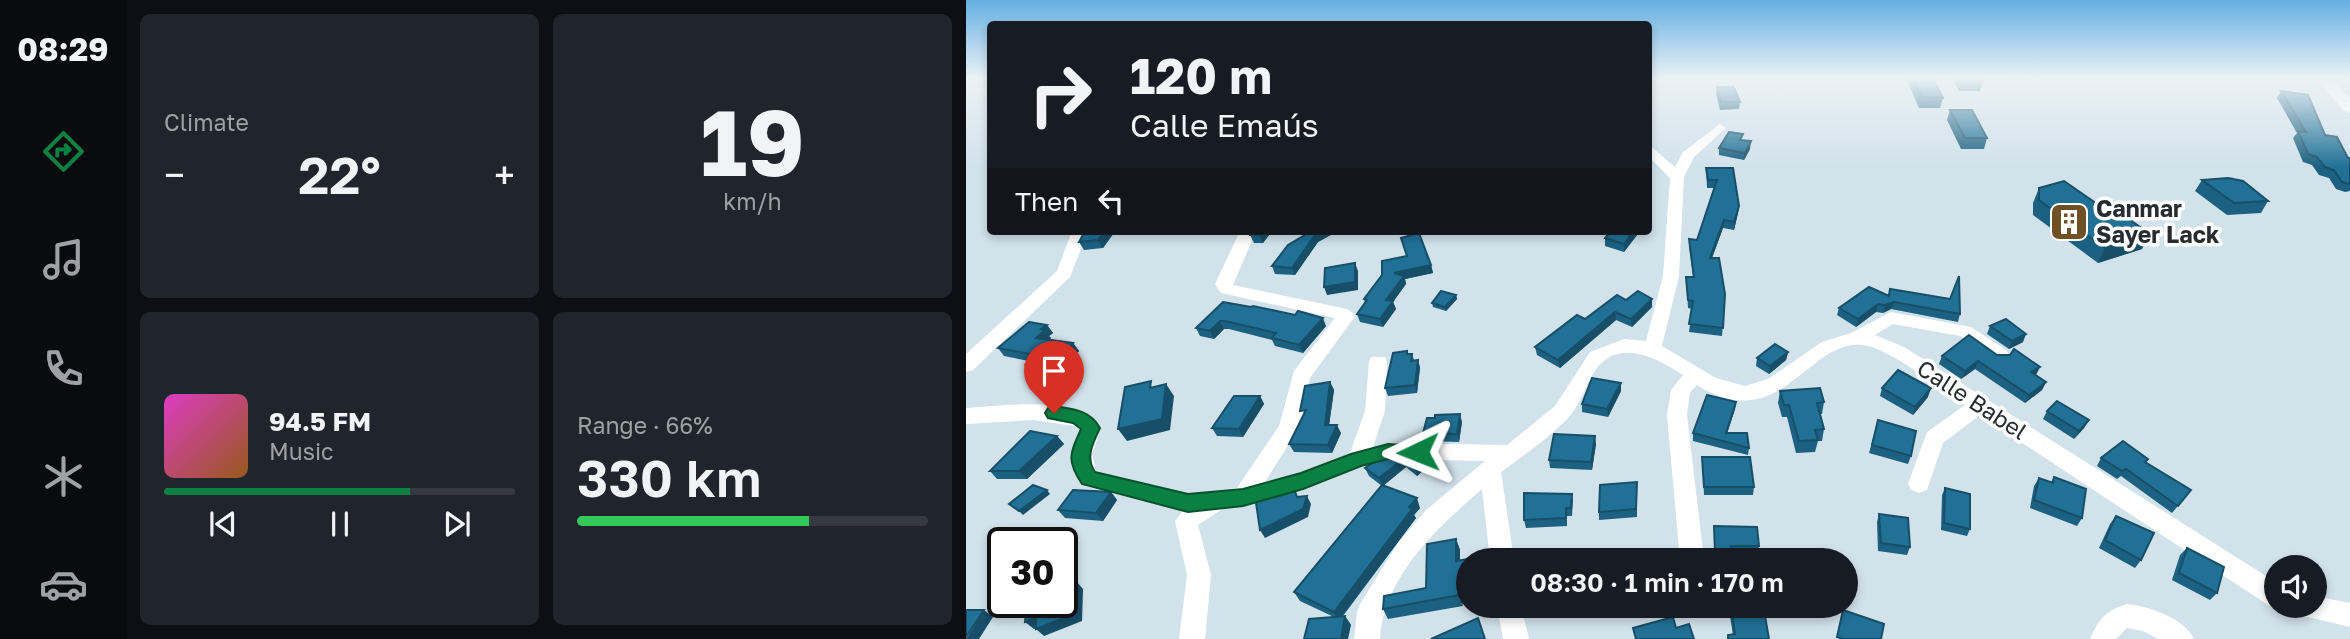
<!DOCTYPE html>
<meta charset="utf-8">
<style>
body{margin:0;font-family:"Golos Text",sans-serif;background:#20242c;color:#f1f3f6;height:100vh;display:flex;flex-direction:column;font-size:26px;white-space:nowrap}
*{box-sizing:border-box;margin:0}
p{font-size:23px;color:#9ea1a6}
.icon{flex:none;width:38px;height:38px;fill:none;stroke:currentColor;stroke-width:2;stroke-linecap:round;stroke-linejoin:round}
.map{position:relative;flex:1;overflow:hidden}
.side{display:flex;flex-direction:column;gap:14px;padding:14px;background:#0d0f14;width:840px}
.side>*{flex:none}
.guide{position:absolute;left:21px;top:21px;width:665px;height:214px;border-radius:7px;box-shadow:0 4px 10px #0003;background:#171b24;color:#f1f3f6;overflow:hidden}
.buttons{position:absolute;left:1298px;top:555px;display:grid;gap:14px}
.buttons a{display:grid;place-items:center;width:63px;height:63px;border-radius:50%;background:#171b24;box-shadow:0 4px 10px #0003;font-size:35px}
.speed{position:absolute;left:21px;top:527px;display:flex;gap:14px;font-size:35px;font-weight:700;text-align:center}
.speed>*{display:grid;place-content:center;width:91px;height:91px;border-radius:50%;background:#171b24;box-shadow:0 4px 10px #0003;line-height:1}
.speed .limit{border:4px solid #111;border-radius:10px;background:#fff;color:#111}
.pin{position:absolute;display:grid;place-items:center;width:60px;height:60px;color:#fff;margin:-72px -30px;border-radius:50% 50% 50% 0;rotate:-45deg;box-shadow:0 0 7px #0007}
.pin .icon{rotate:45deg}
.me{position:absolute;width:77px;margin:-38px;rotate:268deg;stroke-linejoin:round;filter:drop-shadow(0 0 5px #0008)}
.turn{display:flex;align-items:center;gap:24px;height:147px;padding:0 28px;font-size:32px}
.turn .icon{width:91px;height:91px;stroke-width:2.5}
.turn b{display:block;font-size:49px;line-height:60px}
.then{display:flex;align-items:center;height:66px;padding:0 28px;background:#0003;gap:14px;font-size:26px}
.big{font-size:52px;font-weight:600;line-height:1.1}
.side .tile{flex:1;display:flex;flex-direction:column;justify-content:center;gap:10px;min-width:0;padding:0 24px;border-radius:10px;background:#20242c}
.side .dial{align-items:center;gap:0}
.dial b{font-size:91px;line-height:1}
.song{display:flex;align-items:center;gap:21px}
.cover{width:84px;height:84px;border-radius:10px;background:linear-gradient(135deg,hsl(310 70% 55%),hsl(30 70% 35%))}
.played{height:7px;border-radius:4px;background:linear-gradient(90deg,#0b8043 70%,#363941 70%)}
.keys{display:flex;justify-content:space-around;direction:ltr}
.heat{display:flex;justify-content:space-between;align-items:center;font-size:38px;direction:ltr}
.charge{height:10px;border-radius:5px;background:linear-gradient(90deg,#34c759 66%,#363941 0)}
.side .tiles{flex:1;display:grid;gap:14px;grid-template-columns:repeat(2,1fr)}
.trip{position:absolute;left:490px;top:548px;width:402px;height:70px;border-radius:35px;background:#171b24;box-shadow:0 4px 10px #0003;font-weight:600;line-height:70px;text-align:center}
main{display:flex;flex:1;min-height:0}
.menu{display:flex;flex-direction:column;width:126px;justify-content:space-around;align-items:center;background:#090b0e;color:#9ea1a6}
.menu .icon{width:49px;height:49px}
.menu .current{color:#0b8043}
.menu b{font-size:32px;color:#f1f3f6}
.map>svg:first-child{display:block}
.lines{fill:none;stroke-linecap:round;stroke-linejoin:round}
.minor{fill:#fff;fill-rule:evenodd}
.tertiary{fill:#fff;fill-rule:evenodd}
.wall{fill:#1c6181}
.shaded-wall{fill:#174f69}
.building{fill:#217196;stroke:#174f69;stroke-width:2}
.route{fill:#0b8043;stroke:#07532c;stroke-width:2}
.labels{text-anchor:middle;stroke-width:7;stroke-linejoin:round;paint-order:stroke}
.poi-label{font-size:23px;font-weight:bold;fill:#262c2f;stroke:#fff;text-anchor:start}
.street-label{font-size:23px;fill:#262c2f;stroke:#fff}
</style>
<main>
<nav class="menu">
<b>08:29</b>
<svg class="icon current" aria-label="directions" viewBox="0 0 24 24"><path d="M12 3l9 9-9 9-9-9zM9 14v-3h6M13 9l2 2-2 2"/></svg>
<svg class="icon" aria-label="music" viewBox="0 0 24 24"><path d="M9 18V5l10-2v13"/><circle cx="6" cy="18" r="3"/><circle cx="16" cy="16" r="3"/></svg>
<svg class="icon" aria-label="phone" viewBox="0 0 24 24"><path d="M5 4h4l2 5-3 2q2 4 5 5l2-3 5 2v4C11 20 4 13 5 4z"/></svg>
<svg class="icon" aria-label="climate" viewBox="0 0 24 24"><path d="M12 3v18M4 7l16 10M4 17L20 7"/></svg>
<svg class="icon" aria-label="car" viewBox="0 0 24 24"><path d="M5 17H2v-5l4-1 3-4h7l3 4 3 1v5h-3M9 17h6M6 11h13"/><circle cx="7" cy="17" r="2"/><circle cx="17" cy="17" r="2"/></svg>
</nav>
<section class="side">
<div class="tiles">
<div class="tile"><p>Climate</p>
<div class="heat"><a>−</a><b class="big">22°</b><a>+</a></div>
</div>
<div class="tile dial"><b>19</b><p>km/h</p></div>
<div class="tile">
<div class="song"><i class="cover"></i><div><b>94.5 FM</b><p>Music</p></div></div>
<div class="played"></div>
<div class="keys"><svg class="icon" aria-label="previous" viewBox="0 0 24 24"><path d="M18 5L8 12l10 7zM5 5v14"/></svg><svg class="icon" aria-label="pause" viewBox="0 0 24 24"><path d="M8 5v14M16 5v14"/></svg><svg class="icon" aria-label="next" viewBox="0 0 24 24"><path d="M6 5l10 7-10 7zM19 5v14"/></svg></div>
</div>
<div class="tile"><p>Range · 66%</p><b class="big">330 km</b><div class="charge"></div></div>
</div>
</section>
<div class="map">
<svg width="1384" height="639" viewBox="0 0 1384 639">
<rect width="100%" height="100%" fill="#d2e2eb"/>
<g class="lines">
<g class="minor">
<path d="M754,124L760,128L728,157L718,177L713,276L696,346L750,378L779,386L802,379L856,342L885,333L925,312L1005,327L1040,350L1043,355L1040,360H1028L994,336L927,324L909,335L938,347L1311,583V606H1319L1311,608L1302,605L1014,415L977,443L961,490L953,493L945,490L942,484L961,432L999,405C975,389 923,348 897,345C841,338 816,438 731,385L724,392L721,415L738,560H714L701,415L705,390L717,375C690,357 649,336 627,374C619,388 614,404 603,417C583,438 558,455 535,472L548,560H524L516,489C472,527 417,577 414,639H388L391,612L394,604L432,543L460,510L519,461L422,459L396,466L337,490L277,506L258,508L232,525L245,575L239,639H213L221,575L209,521L217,511L115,484L105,460L114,430L109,426L67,420L0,424V408C33,406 117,394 135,428L126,454L130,471L222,494L271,488L313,426L328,371L369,318L255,293L249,284L274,231H290L267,285L381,309L390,315L344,378L333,428L299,482L334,473L384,453L399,411L403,362L405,357H419L421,362L419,411L407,447L422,443L541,445L589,406L624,352L658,339L680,341L697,276L704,178L682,156V144L709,167L717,152Z"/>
<path d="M106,231H122L104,277L7,370L0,372V354L91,271Z"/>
<path d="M1349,596L1384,603V627L1329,614L1326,606H1349Z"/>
<path d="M1161,604C1182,606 1219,618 1228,639H1192L1177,631L1161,628L1150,639H1124C1133,619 1140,610 1161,604Z"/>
<path d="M531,606H555L563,639H537Z"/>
</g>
<path class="tertiary" d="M1349,78H1365L1384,98V113L1378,111Z"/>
</g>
<g class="wall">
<path d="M940,78H967L977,98L974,108H953Z"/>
<path d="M986,78H1016L1017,81L1014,91H993Z"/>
<path d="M1042,78H1059L1058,80H1043Z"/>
<path d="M751,87L774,102L773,109L754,110L750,94Z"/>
<path d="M1315,91L1382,158H1384V191L1379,192L1370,189L1363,178L1353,175L1346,165L1337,162L1327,138L1331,133L1311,98Z"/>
<path d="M984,110L1021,138L1018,149H995L981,120Z"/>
<path d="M753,148L784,149L778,160L753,155Z"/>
<path d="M740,168L773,206L772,213L768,230L757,228L746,258L759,294L756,336L723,332L726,309L722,308L720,277H727L723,246V239L731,240L748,188H741Z"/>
<path d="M1236,180L1302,201L1295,213L1261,215L1229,191Z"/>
<path d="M1073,188L1150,217L1176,249L1132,263L1067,215V203Z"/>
<path d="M119,231H145L147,234L137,248L118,250L113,242Z"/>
<path d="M306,231L297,243H288L284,235Z"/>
<path d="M336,231H372L352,242L329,275L309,274L306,266L340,234Z"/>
<path d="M645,231H671V235L658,252L639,246V238Z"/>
<path d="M465,265L467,273L439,279L440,284L427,302L430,309L417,327L394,322L391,314L399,303L398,299Z"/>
<path d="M924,289L994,314L992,322L925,309L917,313L910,312L890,327L871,315L873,308L922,295Z"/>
<path d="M490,295L491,299L480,311L467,307L466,303Z"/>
<path d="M660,300L686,307L666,327L650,320L594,368L571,355L569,347Z"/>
<path d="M257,302L360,326L337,353L309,346L306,340L263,329H258L248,339L234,336L230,328Z"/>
<path d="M81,325L87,333L83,336L85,338L83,340L107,343L113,351L89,375L66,372L60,364L63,361L38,356L32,348Z"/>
<path d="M1024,326L1057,342L1043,349L1021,334Z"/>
<path d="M822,352L820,360L803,374L790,366L791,358Z"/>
<path d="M442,354H446L448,360H452L454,368L451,393L422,396L419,388Z"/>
<path d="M1031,355L1070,375L1080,382L1076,390L1059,403L1009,369L995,379L973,364L976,356Z"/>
<path d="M364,382L368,390L363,425L375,433L366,453L328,452L323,444Z"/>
<path d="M655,383V391L642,417L616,412V404Z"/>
<path d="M916,388L962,397L947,415L914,396Z"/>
<path d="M814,391L858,402L856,414H854L858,429L856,441H852L849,452L830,453L821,417H816L812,403Z"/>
<path d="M294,396L298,404L277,437L251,436L246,428Z"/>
<path d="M770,402L769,409L761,433L783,448L782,455L727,441V433Z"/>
<path d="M1081,411L1123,420L1118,428L1108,439L1077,419Z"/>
<path d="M469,418L496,422L493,442L460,441L457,433Z"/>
<path d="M912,420L945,456L942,464L903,453Z"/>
<path d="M91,436L98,444L61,479H31L24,471Z"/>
<path d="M630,444L626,470L584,468L583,460Z"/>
<path d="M419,454L463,465L451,476L440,467L418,485L454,508L448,515L450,518L377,616H379L385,625L334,601L328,592L416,486L403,476L399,468Z"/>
<path d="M736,457L788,487L787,495H738Z"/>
<path d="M1135,458L1182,459L1180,462L1225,490L1206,513L1155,476L1151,479L1131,466Z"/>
<path d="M1088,477L1116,518L1111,526L1064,508L1068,486L1073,478L1085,482Z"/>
<path d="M671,482V517L633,520V512Z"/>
<path d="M979,488L1004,529L1001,536L975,530L976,495Z"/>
<path d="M145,492L151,500L137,521L99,518L92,510Z"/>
<path d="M606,494L607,501L606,516H601V526L560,528L558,520Z"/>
<path d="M913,514L944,547L941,555L912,551L911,522Z"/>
<path d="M1150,516L1175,560L1169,568L1133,548L1144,524Z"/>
<path d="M748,526L793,546L791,556L767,555L768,560H748Z"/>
<path d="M490,539L494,550V560H502V600L496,601L497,606L422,619L417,609L460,588Z"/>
<path d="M1221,548L1251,593L1244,600L1206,580L1214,555Z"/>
<path d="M756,606H791L793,616L803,639H761L762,635H767L764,616L758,617Z"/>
</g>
<g class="shaded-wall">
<path d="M785,141L784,149L778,160L779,153Z"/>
<path d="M773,206L772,213L768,230V222Z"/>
<path d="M758,220L757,228L743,266L744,258Z"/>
<path d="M139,231H145L147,234L137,248L132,240Z"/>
<path d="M297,231H306L297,243L293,235Z"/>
<path d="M356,231H372L352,242L329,275L326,268L349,235Z"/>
<path d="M668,231H671V235L658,252V244Z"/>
<path d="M1184,234L1176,249L1132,263L1139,248Z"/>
<path d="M389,263L392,271V290L361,295L358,287Z"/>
<path d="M465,265L467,273L439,279L440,284L427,302L430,309L417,327L414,319L428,273Z"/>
<path d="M490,295L491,299L480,311L479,307Z"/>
<path d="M686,299V307L666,327L665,319Z"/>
<path d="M928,302L925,309L917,313L919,305Z"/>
<path d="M912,304L910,312L890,327L892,319Z"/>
<path d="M649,312L650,320L594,368L592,360Z"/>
<path d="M357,318L360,326L337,353L333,345Z"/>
<path d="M254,321L258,329L248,339L244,331Z"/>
<path d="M81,325L87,333L83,336L85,338L76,346L70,338L75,329Z"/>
<path d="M1060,334L1057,342L1043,349L1046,341Z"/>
<path d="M107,343L113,351L89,375L83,367Z"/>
<path d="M822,352L820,360L803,374L804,366Z"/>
<path d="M452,360L454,368L451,393L449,385Z"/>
<path d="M1012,361L1009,369L995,379L999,371Z"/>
<path d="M1074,367L1070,375L1061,380L1065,372Z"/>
<path d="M364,382L368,390L362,433L359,425Z"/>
<path d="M1080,382L1076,390L1059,403L1063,395Z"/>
<path d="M655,383V391L642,417L641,409Z"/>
<path d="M200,384L208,396L204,430L161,441L152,429Z"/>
<path d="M965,388L962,397L947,415L949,407Z"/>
<path d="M294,396L298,404L277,437L273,429Z"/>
<path d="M770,402L769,409L759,440L760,433Z"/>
<path d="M494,414L496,422L493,442L491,434Z"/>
<path d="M1123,420L1118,428L1108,439L1113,431Z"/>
<path d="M371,425L375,433L366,453L362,445Z"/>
<path d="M91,436L98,444L61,479L53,471Z"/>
<path d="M629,436L630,444L626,470L625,462Z"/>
<path d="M460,457L463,465L451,476L449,468Z"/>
<path d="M437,459L440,467L417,486L413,478Z"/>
<path d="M81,490L84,494L57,515L53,511Z"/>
<path d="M145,492L151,500L137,521L130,513Z"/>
<path d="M341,496L345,504L342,517L299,538L294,530Z"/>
<path d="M451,498L454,508L448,515L450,518L373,620L368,612Z"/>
<path d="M490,539L494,550V572L490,561Z"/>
<path d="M101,569L109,577L108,592L100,585Z"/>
<path d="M110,581L117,589L116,621L78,636L70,629Z"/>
<path d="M18,610L27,617L13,639H0Z"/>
<path d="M379,616L385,625L382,639H375Z"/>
<path d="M70,618L79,625L68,629L59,622Z"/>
</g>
<g class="building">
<path d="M947,78H967L977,98L955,97Z"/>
<path d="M995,78H1016L1017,81L996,80Z"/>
<path d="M751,87H768L774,102H755Z"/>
<path d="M1315,91L1342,95L1359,135L1371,137L1382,158H1384V184L1376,182L1368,170L1359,167L1351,157L1342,154L1332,131L1340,132Z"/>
<path d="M984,110H1006L1021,138H999Z"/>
<path d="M763,132L777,134L774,140L785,141L779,153L753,148Z"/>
<path d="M740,168H767L773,206L768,222L758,220L744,258H753L759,294L757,328L723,324L727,301L722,300L720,277H728L723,239L731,240L751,180H742Z"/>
<path d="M1262,178L1277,181L1302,201L1268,203L1236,180Z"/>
<path d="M1098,181L1150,217L1157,215L1184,234L1139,248L1073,200V188Z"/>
<path d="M119,231H139L132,240L113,242Z"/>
<path d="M285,231H297L293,235H284Z"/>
<path d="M344,231H356L349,235L326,268L306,266L322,245L344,232Z"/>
<path d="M645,231H668L658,244L639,238Z"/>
<path d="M453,233L465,265L428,273L438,276L420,300L427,301L414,319L391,314L401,300L398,299L416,275V261L441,256L435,238Z"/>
<path d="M389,263V282L358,287L359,268Z"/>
<path d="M993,276L994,314L928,302L919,305L912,304L892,319L873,308L903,287L923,296L924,289L984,299Z"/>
<path d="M475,291L490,295L479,307L466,303Z"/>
<path d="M672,291L686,299L665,319L649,312L592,360L569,347L611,315L619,319L651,295L660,300Z"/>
<path d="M257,302L285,307L287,306L329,315L332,311L357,318L333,345L306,338L310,333L259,321H254L244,331L230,328Z"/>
<path d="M1040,319L1060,334L1046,341L1024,326Z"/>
<path d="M63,322L81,325L75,329L79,330L70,338L107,343L83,367L60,364L70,355L32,348Z"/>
<path d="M1003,335L1031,355H1044L1048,349L1074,367L1065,372L1080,382L1063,395L1012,361L999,371L976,356Z"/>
<path d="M809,344L822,352L804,366L791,358Z"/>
<path d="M441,351V354H446L445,361L452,360L449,385L419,388L427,353Z"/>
<path d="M932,370L965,388L949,407L916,388Z"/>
<path d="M626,378L655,383L641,409L616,404Z"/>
<path d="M185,381L184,388L200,384L196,419L152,429L159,387Z"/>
<path d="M364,382L359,425H371L362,445L323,444L340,410L334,411L339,386Z"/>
<path d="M854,388L858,402L851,403L858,429L849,430L852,440L833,441L823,405H818L814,391Z"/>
<path d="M741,395L770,402L760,433H781L783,448L727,433Z"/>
<path d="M268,396H294L273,429L246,428Z"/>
<path d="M1091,401L1123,420L1113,431L1081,411Z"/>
<path d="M494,414L491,434L457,433L461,418H469V415Z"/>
<path d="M912,420L950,431L945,456L906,445Z"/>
<path d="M64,431L91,436L53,471H24Z"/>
<path d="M588,434L629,436L625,462L583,460Z"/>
<path d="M1157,441L1182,459L1179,462L1225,490L1212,506L1160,469L1156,471L1135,458Z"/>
<path d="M419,454H456L460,457L449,468L437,459L413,478L399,468Z"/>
<path d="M736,457H784L788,487H738Z"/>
<path d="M1088,477L1120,489L1116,518L1068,500L1073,478L1087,483Z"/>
<path d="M671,482L670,509L633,512L634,485Z"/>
<path d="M67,485L81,490L53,511L43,504Z"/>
<path d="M416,485L451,498L443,507L446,509L368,612L328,592Z"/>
<path d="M327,486L331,497L341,496L337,509L294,530L289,496Z"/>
<path d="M979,488L1004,494V529L978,523Z"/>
<path d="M107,490L145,492L130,513L92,510Z"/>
<path d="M558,493L606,494L605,508H600V518L558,520Z"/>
<path d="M913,514L942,518L944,547L915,543Z"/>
<path d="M1150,516L1188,533L1175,560L1139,540Z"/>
<path d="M748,526L791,527L793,546H765L768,560H750L749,552Z"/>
<path d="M490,539V561L515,557V560H502V589L492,590L493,595L417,609L418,596L460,588L461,544Z"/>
<path d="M1221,548L1258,567L1251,593L1213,573Z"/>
<path d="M591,551L593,560H558Z"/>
<path d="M101,569L100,585L110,581L108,614L70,629V618L59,622L61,602H96V571Z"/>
<path d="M758,606H791L793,616H799L803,639H762V635L769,634L765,607L759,608Z"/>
<path d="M0,610H18L0,637Z"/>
<path d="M877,610L918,624L915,639H877L871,637Z"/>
<path d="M379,616L375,639H338L343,619Z"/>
<path d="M707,617L710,628L723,624L728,639H670L667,628Z"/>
<path d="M512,618L519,639H465Z"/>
</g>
<linearGradient id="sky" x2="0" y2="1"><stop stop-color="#65afe2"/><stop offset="0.47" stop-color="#ebf2f6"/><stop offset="1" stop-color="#ebf2f6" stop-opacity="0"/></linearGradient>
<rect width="1384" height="167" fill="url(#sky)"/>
<path class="route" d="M88,406C107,409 124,410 134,428C127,443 119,457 129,472L222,494L277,489L335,473L385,454L422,444L458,446L461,452L458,457L422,459L395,466L337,489L277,506L222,512L116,484C100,460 104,454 115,429L107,423L82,418L79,413L82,408Z"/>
<defs>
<symbol id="building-square" viewBox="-11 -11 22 22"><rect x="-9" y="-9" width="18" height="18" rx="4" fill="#705126" stroke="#fff"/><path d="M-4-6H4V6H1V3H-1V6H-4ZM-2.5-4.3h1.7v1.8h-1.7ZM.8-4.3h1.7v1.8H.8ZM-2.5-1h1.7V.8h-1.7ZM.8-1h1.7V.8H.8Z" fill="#fff"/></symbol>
</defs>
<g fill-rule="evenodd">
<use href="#building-square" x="1081" y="200" width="44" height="44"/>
</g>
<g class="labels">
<g class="poi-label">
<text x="1130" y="217">Canmar<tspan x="1130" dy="26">Sayer Lack</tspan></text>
</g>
<g class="street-label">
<text transform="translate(1006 400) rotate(33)" y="8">Calle Babel</text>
</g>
</g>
</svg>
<div class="buttons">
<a><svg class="icon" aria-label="sound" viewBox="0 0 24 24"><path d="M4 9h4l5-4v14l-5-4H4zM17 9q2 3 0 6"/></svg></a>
</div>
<div class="speed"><div class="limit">30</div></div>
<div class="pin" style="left:88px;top:413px;background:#d93025"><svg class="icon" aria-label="arrive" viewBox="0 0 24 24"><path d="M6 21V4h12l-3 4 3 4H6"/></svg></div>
<svg class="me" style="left:452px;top:452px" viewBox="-20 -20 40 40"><path d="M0-17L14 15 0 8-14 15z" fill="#0b8043" stroke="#fff" stroke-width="4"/></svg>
<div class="trip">08:30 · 1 min · 170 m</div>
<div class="guide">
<div class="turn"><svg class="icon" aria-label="right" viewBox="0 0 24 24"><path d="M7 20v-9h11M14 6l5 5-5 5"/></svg><div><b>120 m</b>Calle Emaús</div></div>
<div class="then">Then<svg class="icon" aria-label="left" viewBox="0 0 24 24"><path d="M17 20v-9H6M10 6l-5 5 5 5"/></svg></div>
</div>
</div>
</main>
